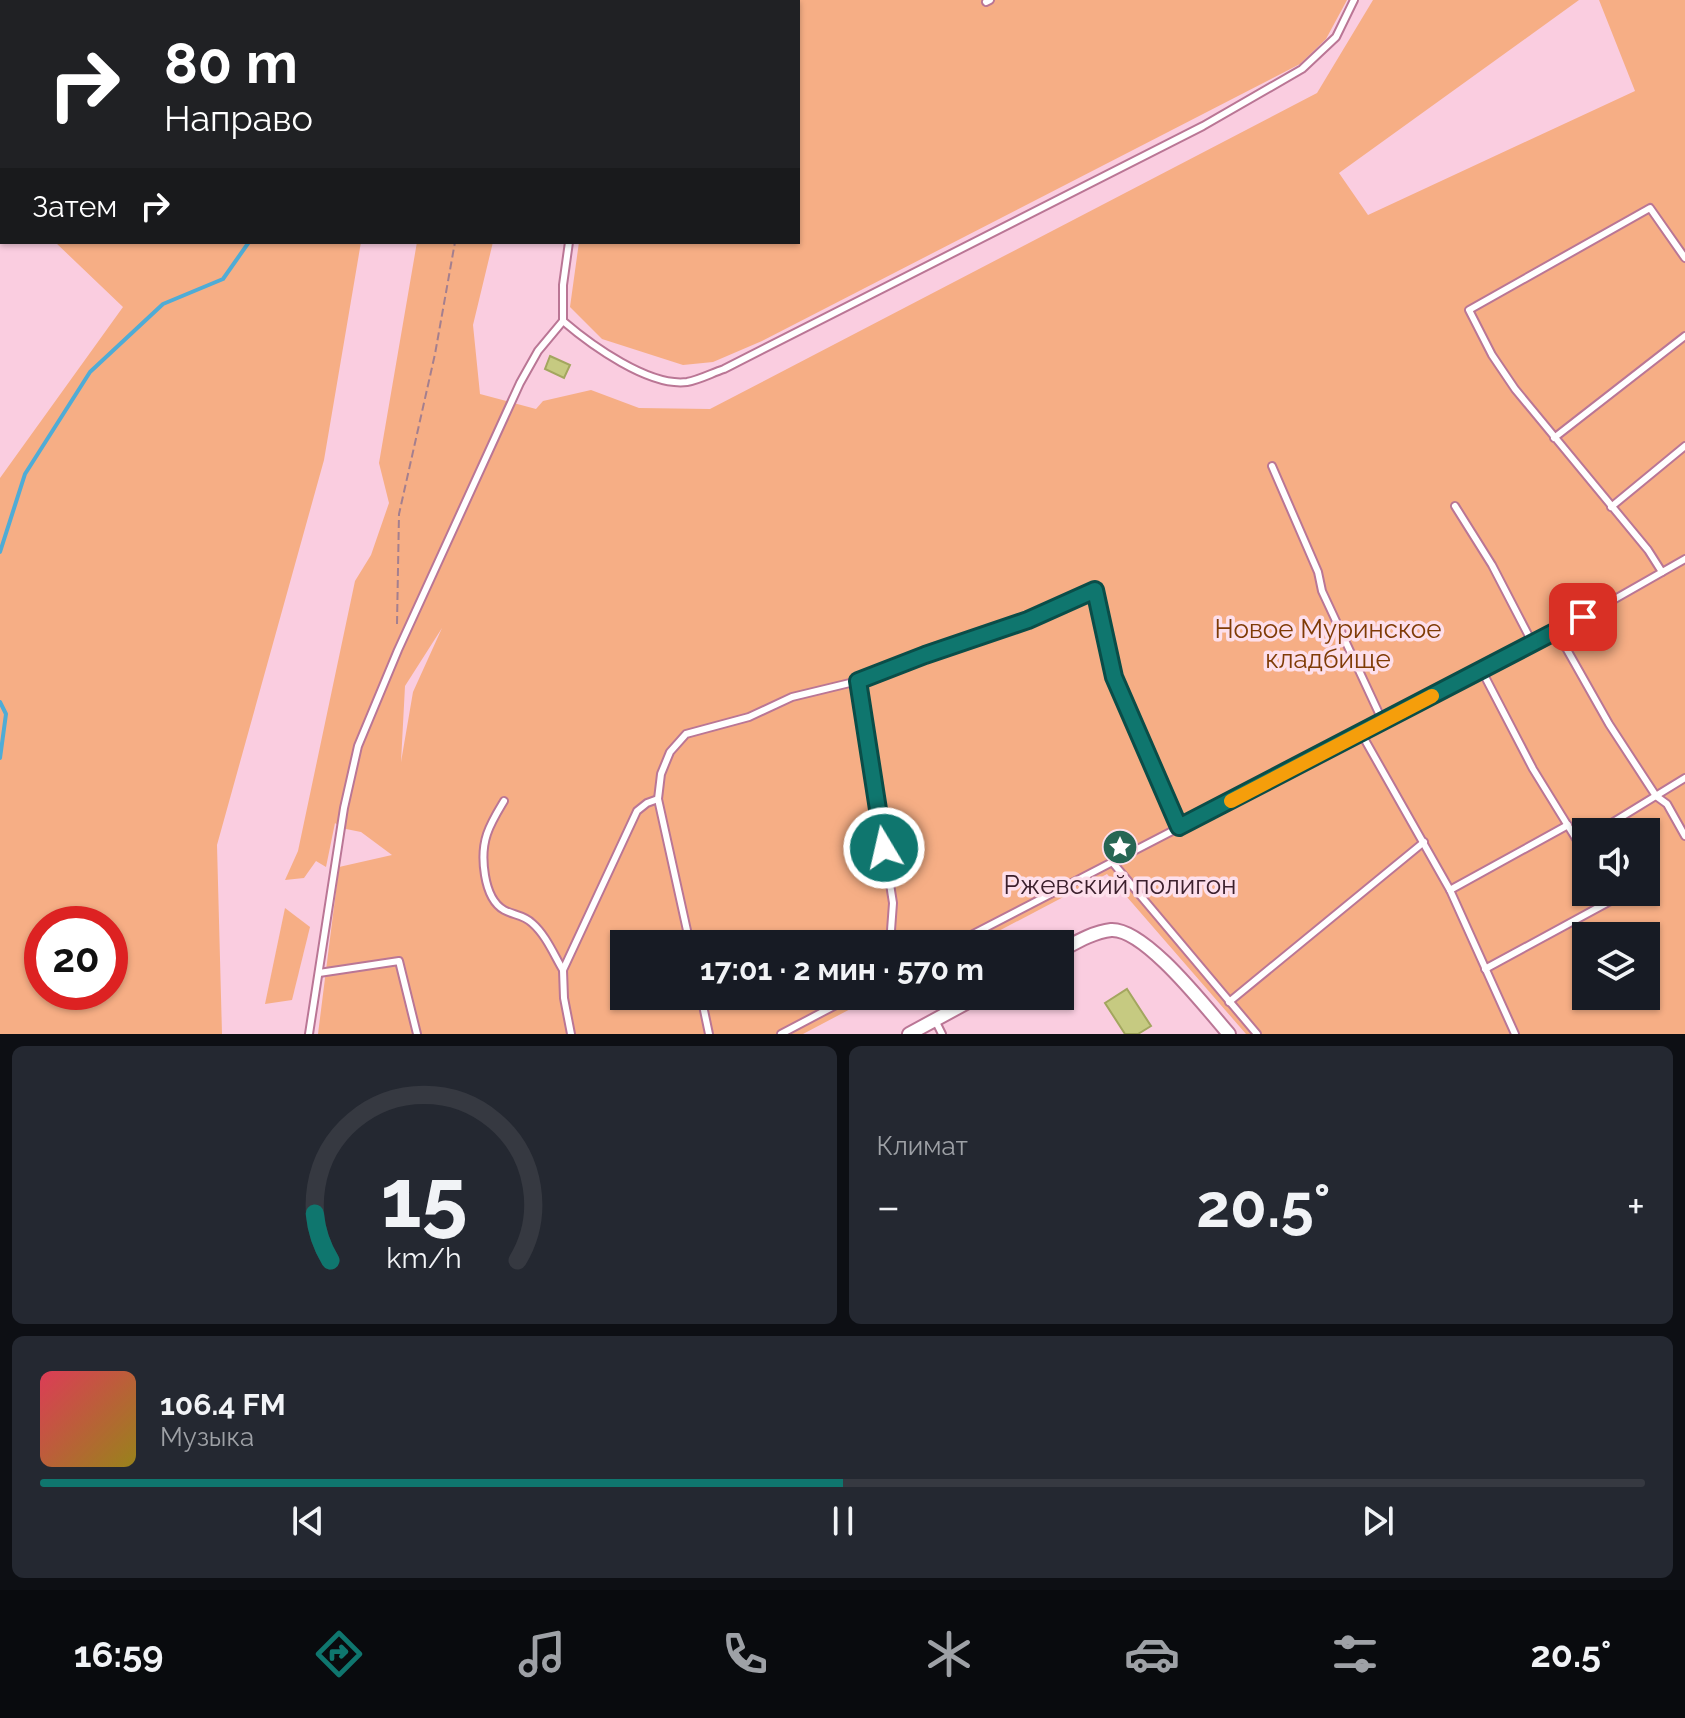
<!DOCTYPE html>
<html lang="ru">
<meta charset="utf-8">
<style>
body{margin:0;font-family:Raleway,sans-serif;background:#242831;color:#f1f3f6;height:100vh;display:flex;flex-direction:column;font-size:30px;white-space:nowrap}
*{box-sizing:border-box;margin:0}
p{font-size:26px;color:#9ea1a6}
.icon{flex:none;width:44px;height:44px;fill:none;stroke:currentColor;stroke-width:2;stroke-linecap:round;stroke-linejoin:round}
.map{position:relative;height:1034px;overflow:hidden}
.details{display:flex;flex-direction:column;gap:12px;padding:12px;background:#0d0f14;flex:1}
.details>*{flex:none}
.guide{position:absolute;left:0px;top:0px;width:800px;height:244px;box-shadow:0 2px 6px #0004;background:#202124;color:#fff;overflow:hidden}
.tools{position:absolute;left:1572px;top:818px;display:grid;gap:16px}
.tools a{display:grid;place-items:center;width:88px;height:88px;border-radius:0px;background:#171b24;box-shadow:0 2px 6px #0004;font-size:40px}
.speed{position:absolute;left:24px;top:906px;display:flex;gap:16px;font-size:40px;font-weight:700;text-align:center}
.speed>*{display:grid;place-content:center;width:104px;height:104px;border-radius:50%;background:#171b24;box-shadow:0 2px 6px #0004;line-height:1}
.speed .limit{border:12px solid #d22;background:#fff;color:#111}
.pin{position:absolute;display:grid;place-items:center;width:68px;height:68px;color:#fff;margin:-34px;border-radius:16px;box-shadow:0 4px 12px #0006}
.me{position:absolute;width:88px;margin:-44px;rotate:351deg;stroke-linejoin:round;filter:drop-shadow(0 0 6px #0008)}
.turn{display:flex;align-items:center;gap:28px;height:168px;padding:0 32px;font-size:36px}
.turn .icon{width:104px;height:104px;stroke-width:2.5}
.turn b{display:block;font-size:56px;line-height:68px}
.then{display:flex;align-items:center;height:76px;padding:0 32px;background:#0003;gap:16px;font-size:30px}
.big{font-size:60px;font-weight:700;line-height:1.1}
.details .tile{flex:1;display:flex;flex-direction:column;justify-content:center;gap:12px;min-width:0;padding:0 28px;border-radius:12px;background:#242831}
.details .dial{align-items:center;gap:0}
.dial svg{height:208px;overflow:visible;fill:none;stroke:#363941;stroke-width:7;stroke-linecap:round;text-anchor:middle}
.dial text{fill:#f1f3f6;stroke:none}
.song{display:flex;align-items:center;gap:24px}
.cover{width:96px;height:96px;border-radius:12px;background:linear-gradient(135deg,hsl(350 70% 55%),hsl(50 70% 35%))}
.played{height:8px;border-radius:4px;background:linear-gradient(90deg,#0f766e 50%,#363941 50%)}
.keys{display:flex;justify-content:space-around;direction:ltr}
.heat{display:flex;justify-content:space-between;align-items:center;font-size:44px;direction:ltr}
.details .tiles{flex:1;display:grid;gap:12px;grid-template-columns:1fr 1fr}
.tile:last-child{grid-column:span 2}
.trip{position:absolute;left:610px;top:930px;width:464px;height:80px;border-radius:0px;background:#171b24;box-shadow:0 2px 6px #0004;font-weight:700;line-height:80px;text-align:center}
.dock{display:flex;height:128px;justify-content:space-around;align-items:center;background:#090b0e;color:#9ea1a6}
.dock .icon{width:56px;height:56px}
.dock .active{color:#0f766e}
.dock b{font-size:36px;color:#f1f3f6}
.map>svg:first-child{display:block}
.green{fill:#f6ae85;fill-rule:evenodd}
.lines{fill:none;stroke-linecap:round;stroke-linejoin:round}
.stream{stroke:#4facd6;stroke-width:4}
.building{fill:#c6ca81;stroke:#a3a65f;stroke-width:2}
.service-casing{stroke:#ba7695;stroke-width:10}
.minor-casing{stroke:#ba7695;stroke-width:16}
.path{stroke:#a47f8f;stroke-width:2;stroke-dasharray:8 4;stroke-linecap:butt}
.service{stroke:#fff;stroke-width:6}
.minor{stroke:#fff;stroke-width:12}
.route-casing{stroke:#0a4d48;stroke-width:20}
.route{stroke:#0f766e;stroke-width:14}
.slow{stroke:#f59e0b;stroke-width:14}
.labels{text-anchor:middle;stroke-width:7;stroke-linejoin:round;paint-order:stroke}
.park-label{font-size:26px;fill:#7f3b06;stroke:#fddfeb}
.poi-label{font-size:26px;fill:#3c202d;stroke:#fddfeb}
</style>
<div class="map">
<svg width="1685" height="1034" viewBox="0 0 1685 1034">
<rect width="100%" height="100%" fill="#facde0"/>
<g class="green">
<path d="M0,0H406L2,2L0,110Z"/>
<path d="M615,0H1347L1326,39L1300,64L762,341L713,362L683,365L602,339L570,307L579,242H798V2H614Z"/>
<path d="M1373,0H1579L1339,173L1368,215L1635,91L1599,0H1685V1034H1246L1107,874L974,944H624V996H875L803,1034H318L339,867L392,855L361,832L341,828L335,823L326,867L316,861L304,878L285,880L298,851L355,581L371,555L389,503L379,463L417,242H493L473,325L480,394L536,409L543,401L591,390L639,408L710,409L1317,93ZM442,628L413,692L401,762L405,686ZM1586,832H1646V892H1586ZM1586,936H1646V996H1586Z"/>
<path d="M55,242H361L324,460L217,845L222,1034H0V478L123,307ZM42,924H110V992H42Z"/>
<path d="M285,908L310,927L292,1000L265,1004Z"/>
</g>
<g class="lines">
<g class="stream">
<path d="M243,2L244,0"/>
<path d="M0,552L25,474L90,372L163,304L223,279L249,242"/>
<path d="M0,702L6,714L0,758"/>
</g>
</g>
<g class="building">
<path d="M550,356L570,365L564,378L545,369Z"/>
<path d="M1127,989L1151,1026L1138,1034H1125L1105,1003Z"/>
</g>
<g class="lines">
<defs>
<g id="service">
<path d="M607,2V0"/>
<path d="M986,2L990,0"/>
<path d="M569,242L563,285V321C591,345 649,387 687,382C699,380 712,373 724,369L1203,126L1302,69L1336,37L1354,0"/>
<path d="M1554,438L1685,336"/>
<path d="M1272,466L1318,572L1322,591L1383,722"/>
<path d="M1455,506L1492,565L1533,644"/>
<path d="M1611,507L1685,446"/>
<path d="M1662,572L1648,550L1515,389L1492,355L1469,310L1650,208L1685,258"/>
<path d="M1557,632L1609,724L1656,796L1667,804L1685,836"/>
<path d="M1482,671L1533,769L1586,855"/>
<path d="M858,681L893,903L890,944"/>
<path d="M1361,733L1450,890L1515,1034"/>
<path d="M504,801C498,811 491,822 487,834C480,855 483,898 504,910C513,915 524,915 532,923C546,935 554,955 563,970"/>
<path d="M1597,832L1685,778"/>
<path d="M1113,863L1257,1034"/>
<path d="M1450,890L1568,825"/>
<path d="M690,944L658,799L661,774L670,752L686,734L749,717L792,697L858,681L925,655L1028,620L1095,590L1114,677L1179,827"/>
<path d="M954,944L1557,632L1685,559"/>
<path d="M1485,969L1614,899L1609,892"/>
<path d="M319,973L399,961L417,1034"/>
<path d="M701,996L709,1034"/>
<path d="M1229,1002L1424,842"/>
<path d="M935,1020L942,1034"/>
<path d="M309,1034L344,808L358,746L398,650L520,383L538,351L563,321"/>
<path d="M571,1034L564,998L563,970L637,811L647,803L658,799"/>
<path d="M781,1034L853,996"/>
</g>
<g id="minor">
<path d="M1060,951C1075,943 1093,932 1111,930C1145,928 1207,1009 1229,1034"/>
<path d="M909,1034L979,996"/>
</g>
</defs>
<use href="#service" class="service-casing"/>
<use href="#minor" class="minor-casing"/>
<g class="path">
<path d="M113,2L114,0"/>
<path d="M502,2V0"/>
<path d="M0,46H2"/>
<path d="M0,220L2,217"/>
<path d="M397,624L399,514L435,354L455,242"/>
</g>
<use href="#service" class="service"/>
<use href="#minor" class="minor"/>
</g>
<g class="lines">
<defs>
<path id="route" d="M884,848L858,681L925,655L1028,620L1095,590L1114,677L1179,827L1583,617"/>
</defs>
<use href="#route" class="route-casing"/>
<use href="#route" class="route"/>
<path class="slow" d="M1231,801L1432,696"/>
</g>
<defs>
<symbol id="sight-disc" viewBox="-11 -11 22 22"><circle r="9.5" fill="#266653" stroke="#fddfeb"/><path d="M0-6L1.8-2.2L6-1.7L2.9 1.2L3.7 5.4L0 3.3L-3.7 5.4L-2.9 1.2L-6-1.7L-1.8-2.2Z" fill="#fff"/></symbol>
</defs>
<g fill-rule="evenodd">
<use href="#sight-disc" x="1100" y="827" width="40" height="40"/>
</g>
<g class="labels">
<g class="park-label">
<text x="1328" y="638">Новое Муринское<tspan x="1328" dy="30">кладбище</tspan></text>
</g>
<g class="poi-label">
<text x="1120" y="894">Ржевский полигон</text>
</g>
</g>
</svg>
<div class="tools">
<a><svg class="icon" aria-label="sound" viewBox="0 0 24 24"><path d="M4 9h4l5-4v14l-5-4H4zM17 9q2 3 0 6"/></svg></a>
<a><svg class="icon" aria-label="layers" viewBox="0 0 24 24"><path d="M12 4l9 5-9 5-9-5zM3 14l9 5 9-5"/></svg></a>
</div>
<div class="speed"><div class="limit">20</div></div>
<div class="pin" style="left:1583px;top:617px;background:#d93025"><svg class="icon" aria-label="arrive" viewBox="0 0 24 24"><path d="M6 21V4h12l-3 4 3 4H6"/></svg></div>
<svg class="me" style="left:884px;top:848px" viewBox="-20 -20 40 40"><circle r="17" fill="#0f766e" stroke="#fff" stroke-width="3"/><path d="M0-11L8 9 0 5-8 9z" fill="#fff"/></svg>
<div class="trip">17:01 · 2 мин · 570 m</div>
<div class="guide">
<div class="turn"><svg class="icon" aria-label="right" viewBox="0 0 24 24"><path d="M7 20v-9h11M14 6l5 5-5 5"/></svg><div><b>80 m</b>Направо</div></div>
<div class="then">Затем<svg class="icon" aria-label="right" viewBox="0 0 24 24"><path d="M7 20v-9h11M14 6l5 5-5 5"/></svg></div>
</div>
</div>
<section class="details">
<div class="tiles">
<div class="tile dial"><svg viewBox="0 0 100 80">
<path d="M14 69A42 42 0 1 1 86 69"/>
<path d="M14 69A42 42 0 0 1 8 51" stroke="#0f766e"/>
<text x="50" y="56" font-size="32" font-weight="700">15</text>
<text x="50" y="72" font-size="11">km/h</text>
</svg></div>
<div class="tile"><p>Климат</p>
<div class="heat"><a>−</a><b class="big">20.5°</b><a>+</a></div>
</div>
<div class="tile">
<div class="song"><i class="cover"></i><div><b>106.4 FM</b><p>Музыка</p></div></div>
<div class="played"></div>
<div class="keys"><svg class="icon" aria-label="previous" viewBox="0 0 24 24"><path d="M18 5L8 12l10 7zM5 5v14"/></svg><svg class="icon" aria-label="pause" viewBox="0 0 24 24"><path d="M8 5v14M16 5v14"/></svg><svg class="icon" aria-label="next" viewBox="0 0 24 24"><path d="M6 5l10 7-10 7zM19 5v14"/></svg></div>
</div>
</div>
</section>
<nav class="dock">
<b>16:59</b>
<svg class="icon active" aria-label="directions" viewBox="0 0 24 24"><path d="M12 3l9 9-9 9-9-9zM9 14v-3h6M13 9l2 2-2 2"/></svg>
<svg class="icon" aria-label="music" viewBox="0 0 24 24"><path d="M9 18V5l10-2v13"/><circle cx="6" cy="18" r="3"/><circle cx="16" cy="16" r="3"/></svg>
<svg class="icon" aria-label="phone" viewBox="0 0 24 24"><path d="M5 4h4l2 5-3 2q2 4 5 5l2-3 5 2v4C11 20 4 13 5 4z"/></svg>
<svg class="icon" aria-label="climate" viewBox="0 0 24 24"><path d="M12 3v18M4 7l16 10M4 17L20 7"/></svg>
<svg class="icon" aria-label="car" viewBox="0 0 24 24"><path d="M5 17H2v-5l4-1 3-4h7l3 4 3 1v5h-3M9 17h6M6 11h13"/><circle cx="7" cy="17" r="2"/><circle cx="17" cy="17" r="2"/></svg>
<svg class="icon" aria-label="filters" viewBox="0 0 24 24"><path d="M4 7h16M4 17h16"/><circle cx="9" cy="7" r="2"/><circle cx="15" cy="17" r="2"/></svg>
<b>20.5°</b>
</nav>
